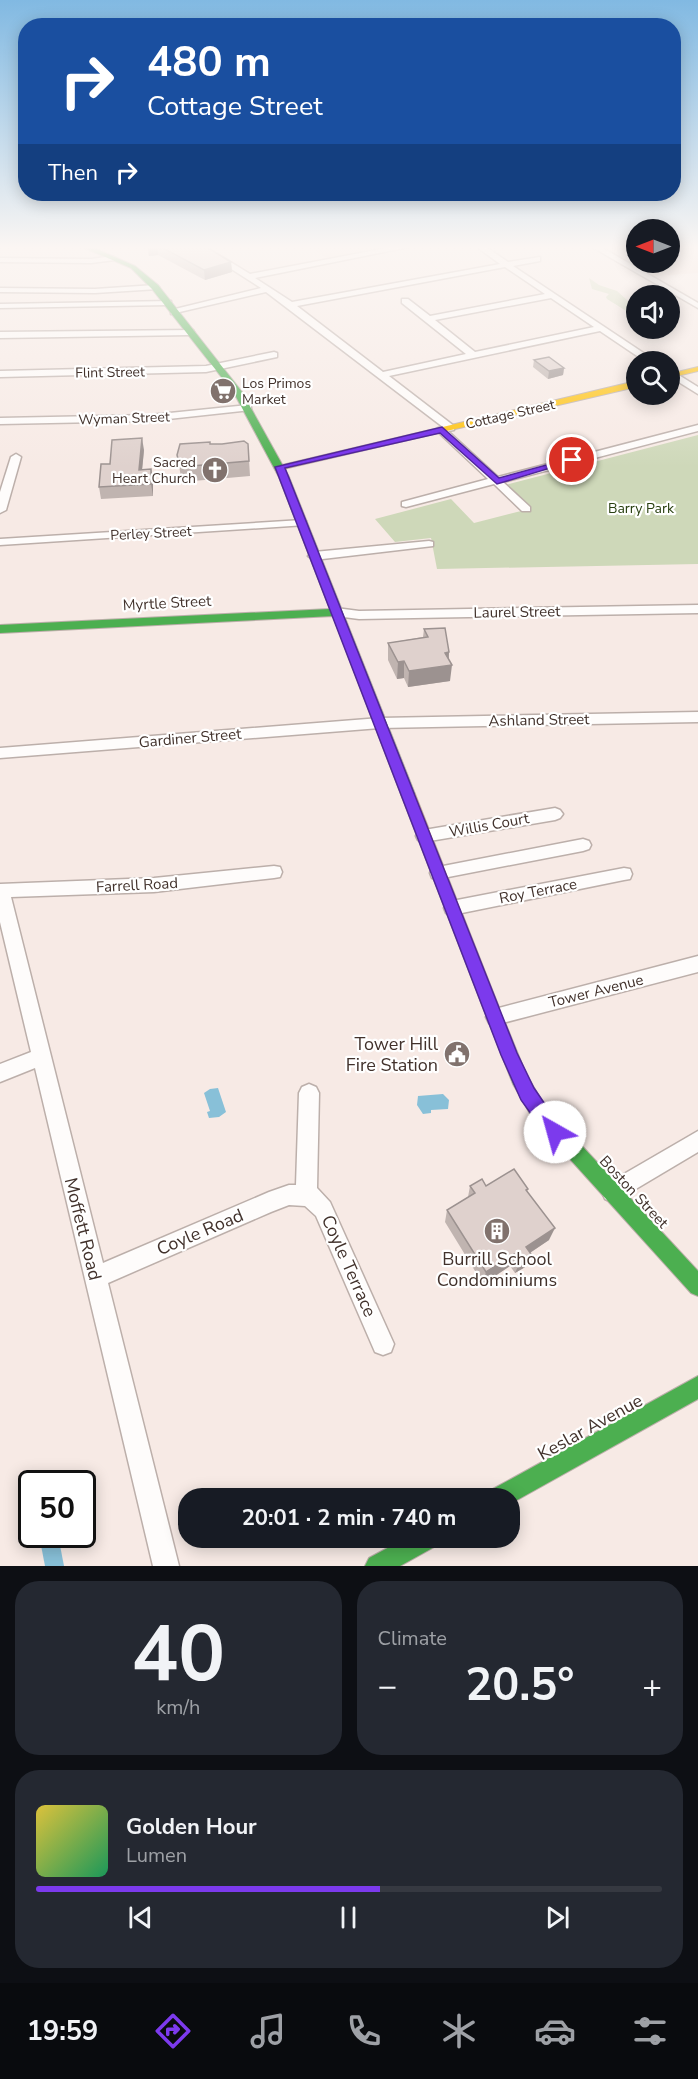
<!DOCTYPE html>
<meta charset="utf-8">
<style>
body{margin:0;font-family:"Nunito Sans",sans-serif;background:#242831;color:#f1f3f6;height:100vh;display:flex;flex-direction:column;font-size:22px;white-space:nowrap}
*{box-sizing:border-box;margin:0}
p{font-size:20px;color:#9ea1a6}
.icon{flex:none;width:33px;height:33px;fill:none;stroke:currentColor;stroke-width:2;stroke-linecap:round;stroke-linejoin:round}
.map{position:relative;height:1566px;overflow:hidden}
.drawer{display:flex;flex-direction:column;gap:15px;padding:15px;background:#0d0f14;flex:1}
.drawer>*{flex:none}
.guide{position:absolute;left:18px;top:18px;width:663px;height:183px;border-radius:24px;box-shadow:0 3px 15px #0003;background:#1a4fa0;color:#fff;overflow:hidden}
.needle{width:39px;rotate:270deg}
.fabs{position:absolute;left:626px;top:219px;display:grid;gap:12px}
.fabs a{display:grid;place-items:center;width:54px;height:54px;border-radius:50%;background:#171b24;box-shadow:0 3px 15px #0003;font-size:30px}
.speed{position:absolute;left:18px;top:1470px;display:flex;gap:12px;font-size:30px;font-weight:700;text-align:center}
.speed>*{display:grid;place-content:center;width:78px;height:78px;border-radius:50%;background:#171b24;box-shadow:0 3px 15px #0003;line-height:1}
.speed .limit{border:3px solid #111;border-radius:9px;background:#fff;color:#111}
.pin{position:absolute;display:grid;place-items:center;width:51px;height:51px;color:#fff;margin:-26px;border:3px solid #fff;border-radius:50%;box-shadow:0 2px 6px #0007}
.me{position:absolute;width:66px;margin:-33px;rotate:322deg;stroke-linejoin:round;filter:drop-shadow(0 0 4px #0008)}
.turn{display:flex;align-items:center;gap:21px;height:126px;padding:0 30px;font-size:27px}
.turn .icon{width:78px;height:78px;stroke-width:2.5}
.turn b{display:block;font-size:42px;line-height:51px}
.then{display:flex;align-items:center;height:57px;padding:0 30px;background:#0003;gap:12px;font-size:22px}
.big{font-size:45px;font-weight:700;line-height:1.1}
.drawer .widget{flex:1;display:flex;flex-direction:column;justify-content:center;gap:9px;min-width:0;padding:0 21px;border-radius:24px;background:#242831}
.drawer .dial{align-items:center;gap:0}
.dial b{font-size:78px;line-height:1}
.song{display:flex;align-items:center;gap:18px}
.cover{width:72px;height:72px;border-radius:9px;background:linear-gradient(135deg,hsl(50 70% 55%),hsl(150 70% 35%))}
.played{height:6px;border-radius:3px;background:linear-gradient(90deg,#7c3aed 55%,#363941 55%)}
.keys{display:flex;justify-content:space-around;direction:ltr}
.heat{display:flex;justify-content:space-between;align-items:center;font-size:33px;direction:ltr}
.drawer .tiles{flex:1;display:grid;gap:15px;grid-template-columns:1fr 1fr}
.widget:last-child{grid-column:span 2}
.trip{position:absolute;left:178px;top:1488px;width:342px;height:60px;border-radius:24px;background:#171b24;box-shadow:0 3px 15px #0003;font-weight:700;line-height:60px;text-align:center}
.menu{display:flex;height:96px;justify-content:space-around;align-items:center;background:#090b0e;color:#9ea1a6}
.menu .icon{width:42px;height:42px}
.menu .active{color:#7c3aed}
.menu b{font-size:27px;color:#f1f3f6}
.map>svg:first-child{display:block}
.built{fill:#f2dcd4}
.green{fill:#ced8b9}
.water{fill:#88c0d8}
.lines{fill:none;stroke-linecap:round;stroke-linejoin:round}
.street-casing{stroke:#bcafaa;stroke-width:3}
.fast-casing{stroke:#bcafaa;stroke-width:2}
.slow-casing{stroke:#bcafaa;stroke-width:2}
.street{fill:#fefcfb;fill-rule:evenodd}
.fast{fill:#4caf50;fill-rule:evenodd}
.slow{fill:#ffc107;fill-rule:evenodd}
.wall{fill:#c0b4b0}
.shaded-wall{fill:#9c9290}
.building{fill:#dfd1cd;stroke:#9c9290;stroke-width:1.5}
.route{fill:#7c3aed;stroke:#51269a;stroke-width:1.5}
.labels{text-anchor:middle;stroke-width:4.5;stroke-linejoin:round;paint-order:stroke}
.far-street-label{font-size:14px;fill:#42322c;stroke:#fff}
.far-poi-label{font-size:14px;fill:#42322c;stroke:#fff;text-anchor:start}
.far-park-label{font-size:14px;fill:#294011;stroke:#fff}
.street-label{font-size:15px;fill:#42322c;stroke:#fff}
.near-poi-label{font-size:18px;fill:#42322c;stroke:#fff;text-anchor:end}
.near-street-label{font-size:18px;fill:#42322c;stroke:#fff}
</style>
<div class="map">
<svg width="698" height="1566" viewBox="0 0 698 1566">
<rect width="100%" height="100%" fill="#f7eae5"/>
<g class="built">
<path d="M311,247H388L331,258L325,257Z"/>
<path d="M669,247H698V273L655,276L623,258L636,254V262H669Z"/>
</g>
<g class="green">
<path d="M589,278L599,285L617,291L636,308V317L607,299L606,297L609,294L592,289Z"/>
<path d="M698,435V564L437,569L431,538L395,542L375,519L451,499L474,523L529,509L505,485Z"/>
</g>
<g class="water">
<path d="M218,1088L226,1112L219,1117L209,1118L207,1112L210,1111L204,1093L210,1089Z"/>
<path d="M443,1094L449,1100L448,1109L431,1110V1113L423,1114L417,1105L418,1096Z"/>
<path d="M39,1535H58L64,1566H45Z"/>
</g>
<g class="lines">
<defs>
<g id="street">
<path d="M197,247H206L250,274L392,247H409L255,278L292,302L500,264L477,247H486L508,262L540,257V261L513,266L657,362H646L600,331L389,376L454,426V430L448,431L498,477L698,425V431L503,482L530,507V511H522L494,484L406,507L402,506V502L488,479L438,432V428L443,427L266,292L171,314V310L261,288ZM505,267L545,294L430,316L408,299H402V303L466,354L383,372L297,306ZM551,298L594,327L475,352L435,320Z"/>
<path d="M592,247H601L698,303V308Z"/>
<path d="M112,256L116,258L115,260L91,263L0,262V258L91,259Z"/>
<path d="M155,285L159,287L158,289L95,293L0,292V288L95,289Z"/>
<path d="M171,301V305H168L0,308V304Z"/>
<path d="M193,330L194,332L190,335L0,338V332Z"/>
<path d="M274,352L277,353V357L206,372L0,377V371L206,366Z"/>
<path d="M669,369L698,387V394L669,376Z"/>
<path d="M248,405L251,406V410L150,421L0,424V418L150,415Z"/>
<path d="M16,454L21,457L6,510L0,513V492L11,457Z"/>
<path d="M302,520L306,521V525L0,545V539Z"/>
<path d="M429,541L433,542V546L314,560L308,556L314,552Z"/>
<path d="M698,605V613L359,619L336,616L330,612L336,608L359,611Z"/>
<path d="M698,712V722L380,728L0,758V748L380,718Z"/>
<path d="M555,808L560,810L563,814L560,818L555,820L424,842L418,840L416,836L418,832L424,830Z"/>
<path d="M583,839L589,841L591,845L589,849L583,851L438,879L432,878L430,873L432,868L438,867Z"/>
<path d="M274,866L280,867L282,872L280,877L274,878L154,892L11,897L103,1263L269,1192L289,1185H296L299,1093L302,1087L309,1084L316,1087L319,1093L317,1188L330,1202L394,1344L391,1352L383,1355L375,1352L316,1216L305,1206L289,1205L271,1212L108,1283L179,1566H153L35,1068L0,1082V1064L31,1052L0,922V884L154,878Z"/>
<path d="M624,868L630,869L632,874L630,879L624,880L452,915L446,913L444,908L446,903L452,901Z"/>
<path d="M698,956V972L495,1025L489,1023L486,1017L489,1011L495,1009Z"/>
<path d="M698,1131V1152L619,1199L612,1202L605,1199L602,1192L605,1185Z"/>
</g>
<g id="fast">
<path d="M82,247H92L135,266L158,285L242,392L289,477L415,794L413,798H403L401,794L333,616L0,633V625L330,609L279,477L234,393L152,289L131,268Z"/>
<path d="M496,1013L502,1015L526,1074L544,1105L698,1271V1296L691,1293L532,1117L513,1084L488,1020L490,1015Z"/>
<path d="M698,1376V1399L510,1504V1498H488L491,1490Z"/>
<path d="M406,1538H440L436,1546L400,1566H365L369,1558Z"/>
</g>
<g id="slow">
<path d="M698,367V371L669,378V374Z"/>
<path d="M636,381V387L279,470L274,467Z"/>
<path d="M408,789L415,794L504,1020L502,1025L496,1027L490,1025L488,1020L401,794Z"/>
</g>
</defs>
<use href="#street" class="street-casing"/>
<use href="#fast" class="fast-casing"/>
<use href="#slow" class="slow-casing"/>
<use href="#street" class="street"/>
<use href="#fast" class="fast"/>
<use href="#slow" class="slow"/>
</g>
<g class="wall">
<path d="M147,247H206L231,262L232,272L205,280L158,255L149,256Z"/>
<path d="M534,360L564,368L563,375L548,379L533,367Z"/>
<path d="M210,444H248L250,476L182,482L177,455Z"/>
<path d="M144,450L142,469H151L153,481V496L101,499L99,487Z"/>
<path d="M424,629L449,652V659L450,681L408,687L404,678L397,679L388,660V643L423,637Z"/>
<path d="M470,1186H486L528,1189L527,1192L549,1240L530,1253L527,1266L515,1273L510,1266L483,1284L445,1222L447,1210L468,1197Z"/>
</g>
<g class="shaded-wall">
<path d="M148,247H157L158,255L149,256Z"/>
<path d="M231,262L232,272L205,280L204,270Z"/>
<path d="M564,368L563,375L548,379L549,371Z"/>
<path d="M142,438L144,450L141,481L139,470Z"/>
<path d="M151,469L153,481V496L151,484Z"/>
<path d="M449,652L448,665H452L450,681L408,687L409,671L445,653Z"/>
<path d="M404,661V678L397,679L398,662Z"/>
<path d="M555,1228L549,1240L522,1258L526,1247Z"/>
<path d="M514,1254L510,1266L483,1284L486,1272Z"/>
<path d="M531,1254L527,1266L515,1273L520,1262Z"/>
</g>
<g class="building">
<path d="M161,247H206L231,262L204,270Z"/>
<path d="M549,357L564,368L549,371L534,360Z"/>
<path d="M142,438L139,470L151,469V484L99,487L101,464H110L112,440Z"/>
<path d="M244,441L248,444L249,461L180,467L177,455L180,444L210,442V444H222Z"/>
<path d="M445,628L449,652L445,653L452,665L409,671L404,661L398,662L388,643L428,637L424,629Z"/>
<path d="M514,1169L528,1189L526,1190L555,1228L526,1247L531,1254L520,1262L514,1254L486,1272L447,1210L475,1193L470,1186L482,1179L486,1186Z"/>
</g>
<linearGradient id="sky" x2="0" y2="1"><stop stop-color="#81b9e2"/><stop offset="0.53" stop-color="#fbf6f3"/><stop offset="1" stop-color="#fbf6f3" stop-opacity="0"/></linearGradient>
<rect width="698" height="467" fill="url(#sky)"/>
<path class="route" d="M442,427L499,478L572,458L577,460L497,484L440,433L285,468L517,1053L534,1088L564,1132L562,1139L555,1141L549,1139L521,1100L501,1055L275,467Z"/>
<defs>
<symbol id="supermarket-disc" viewBox="-11 -11 22 22"><circle r="9.5" fill="#81726d" stroke="#fff"/><path d="M-6-5.5h2.5l.6 2H6L4.5 2H-2.5L-4.4-4H-6ZM-1.5 3.2a1.3 1.3 0 1 0 .1 0ZM3 3.2a1.3 1.3 0 1 0 .1 0Z" fill="#fff"/></symbol>
<symbol id="church-disc" viewBox="-11 -11 22 22"><circle r="9.5" fill="#81726d" stroke="#fff"/><path d="M-1.2-6h2.4v3.5h3.3v2.4h-3.3V6h-2.4V-.1h-3.3v-2.4h3.3Z" fill="#fff"/></symbol>
<symbol id="civic-disc" viewBox="-11 -11 22 22"><circle r="9.5" fill="#81726d" stroke="#fff"/><path d="M-.6-6.5H3V-4.5H.6V-3L4-1V1h2V6H-6V1h2V-1L-.6-3ZM-1.2 2.5V6h2.4V2.5Z" fill="#fff"/></symbol>
<symbol id="building-disc" viewBox="-11 -11 22 22"><circle r="9.5" fill="#81726d" stroke="#fff"/><path d="M-4-6H4V6H1V3H-1V6H-4ZM-2.5-4.3h1.7v1.8h-1.7ZM.8-4.3h1.7v1.8H.8ZM-2.5-1h1.7V.8h-1.7ZM.8-1h1.7V.8H.8Z" fill="#fff"/></symbol>
</defs>
<g fill-rule="evenodd">
<use href="#supermarket-disc" x="208" y="376" width="30" height="30"/>
<use href="#church-disc" x="200" y="455" width="30" height="30"/>
<use href="#civic-disc" x="442" y="1039" width="30" height="30"/>
<use href="#building-disc" x="482" y="1216" width="30" height="30"/>
</g>
<g class="labels">
<g class="far-street-label">
<text transform="translate(110 372) rotate(-1)" y="5">Flint Street</text>
<text transform="translate(510 414) rotate(-13)" y="5">Cottage Street</text>
<text transform="translate(124 418) rotate(-2)" y="5">Wyman Street</text>
<text transform="translate(151 533) rotate(-3)" y="5">Perley Street</text>
</g>
<g class="far-poi-label">
<text x="242" y="388">Los Primos<tspan x="242" dy="16">Market</tspan></text>
<text x="196" y="467" text-anchor="end">Sacred<tspan x="196" dy="16">Heart Church</tspan></text>
</g>
<g class="far-park-label">
<text x="641" y="513">Barry Park</text>
</g>
<g class="street-label">
<text transform="translate(167 603) rotate(-3)" y="5">Myrtle Street</text>
<text transform="translate(517 612) rotate(-1)" y="5">Laurel Street</text>
<text transform="translate(539 720) rotate(-1)" y="5">Ashland Street</text>
<text transform="translate(190 738) rotate(-5)" y="5">Gardiner Street</text>
<text transform="translate(489 825) rotate(-10)" y="5">Willis Court</text>
<text transform="translate(137 885) rotate(-3)" y="5">Farrell Road</text>
<text transform="translate(538 891) rotate(-11)" y="5">Roy Terrace</text>
<text transform="translate(596 991) rotate(-14)" y="5">Tower Avenue</text>
<text transform="translate(634 1192) rotate(47)" y="5">Boston Street</text>
</g>
<g class="near-poi-label">
<text x="438" y="1050">Tower Hill<tspan x="438" dy="21">Fire Station</tspan></text>
<text x="497" y="1265" text-anchor="middle">Burrill School<tspan x="497" dy="21">Condominiums</tspan></text>
</g>
<g class="near-street-label">
<text transform="translate(83 1229) rotate(76)" y="6">Moffett Road</text>
<text transform="translate(200 1232) rotate(-23)" y="6">Coyle Road</text>
<text transform="translate(349 1266) rotate(66)" y="6">Coyle Terrace</text>
<text transform="translate(590 1427) rotate(-29)" y="6">Keslar Avenue</text>
</g>
</g>
</svg>
<div class="fabs">
<a><svg class="needle" viewBox="-14 -14 28 28"><path d="M0-13l5 13h-10z" fill="#e53935"/><path d="M0 13l5-13h-10z" fill="#9ea1a6"/></svg></a>
<a><svg class="icon" aria-label="sound" viewBox="0 0 24 24"><path d="M4 9h4l5-4v14l-5-4H4zM17 9q2 3 0 6"/></svg></a>
<a><svg class="icon" aria-label="search" viewBox="0 0 24 24"><circle cx="10" cy="10" r="6"/><path d="M15 15l6 6"/></svg></a>
</div>
<div class="speed"><div class="limit">50</div></div>
<div class="pin" style="left:572px;top:460px;background:#d93025"><svg class="icon" aria-label="arrive" viewBox="0 0 24 24"><path d="M6 21V4h12l-3 4 3 4H6"/></svg></div>
<svg class="me" style="left:555px;top:1132px" viewBox="-20 -20 40 40"><circle r="19" fill="#fff"/><path d="M0-13L10 11 0 6-10 11z" fill="#7c3aed"/></svg>
<div class="trip">20:01 · 2 min · 740 m</div>
<div class="guide">
<div class="turn"><svg class="icon" aria-label="right" viewBox="0 0 24 24"><path d="M7 20v-9h11M14 6l5 5-5 5"/></svg><div><b>480 m</b>Cottage Street</div></div>
<div class="then">Then<svg class="icon" aria-label="right" viewBox="0 0 24 24"><path d="M7 20v-9h11M14 6l5 5-5 5"/></svg></div>
</div>
</div>
<section class="drawer">
<div class="tiles">
<div class="widget dial"><b>40</b><p>km/h</p></div>
<div class="widget"><p>Climate</p>
<div class="heat"><a>−</a><b class="big">20.5°</b><a>+</a></div>
</div>
<div class="widget">
<div class="song"><i class="cover"></i><div><b>Golden Hour</b><p>Lumen</p></div></div>
<div class="played"></div>
<div class="keys"><svg class="icon" aria-label="previous" viewBox="0 0 24 24"><path d="M18 5L8 12l10 7zM5 5v14"/></svg><svg class="icon" aria-label="pause" viewBox="0 0 24 24"><path d="M8 5v14M16 5v14"/></svg><svg class="icon" aria-label="next" viewBox="0 0 24 24"><path d="M6 5l10 7-10 7zM19 5v14"/></svg></div>
</div>
</div>
</section>
<nav class="menu">
<b>19:59</b>
<svg class="icon active" aria-label="directions" viewBox="0 0 24 24"><path d="M12 3l9 9-9 9-9-9zM9 14v-3h6M13 9l2 2-2 2"/></svg>
<svg class="icon" aria-label="music" viewBox="0 0 24 24"><path d="M9 18V5l10-2v13"/><circle cx="6" cy="18" r="3"/><circle cx="16" cy="16" r="3"/></svg>
<svg class="icon" aria-label="phone" viewBox="0 0 24 24"><path d="M5 4h4l2 5-3 2q2 4 5 5l2-3 5 2v4C11 20 4 13 5 4z"/></svg>
<svg class="icon" aria-label="climate" viewBox="0 0 24 24"><path d="M12 3v18M4 7l16 10M4 17L20 7"/></svg>
<svg class="icon" aria-label="car" viewBox="0 0 24 24"><path d="M5 17H2v-5l4-1 3-4h7l3 4 3 1v5h-3M9 17h6M6 11h13"/><circle cx="7" cy="17" r="2"/><circle cx="17" cy="17" r="2"/></svg>
<svg class="icon" aria-label="filters" viewBox="0 0 24 24"><path d="M4 7h16M4 17h16"/><circle cx="9" cy="7" r="2"/><circle cx="15" cy="17" r="2"/></svg>
</nav>
